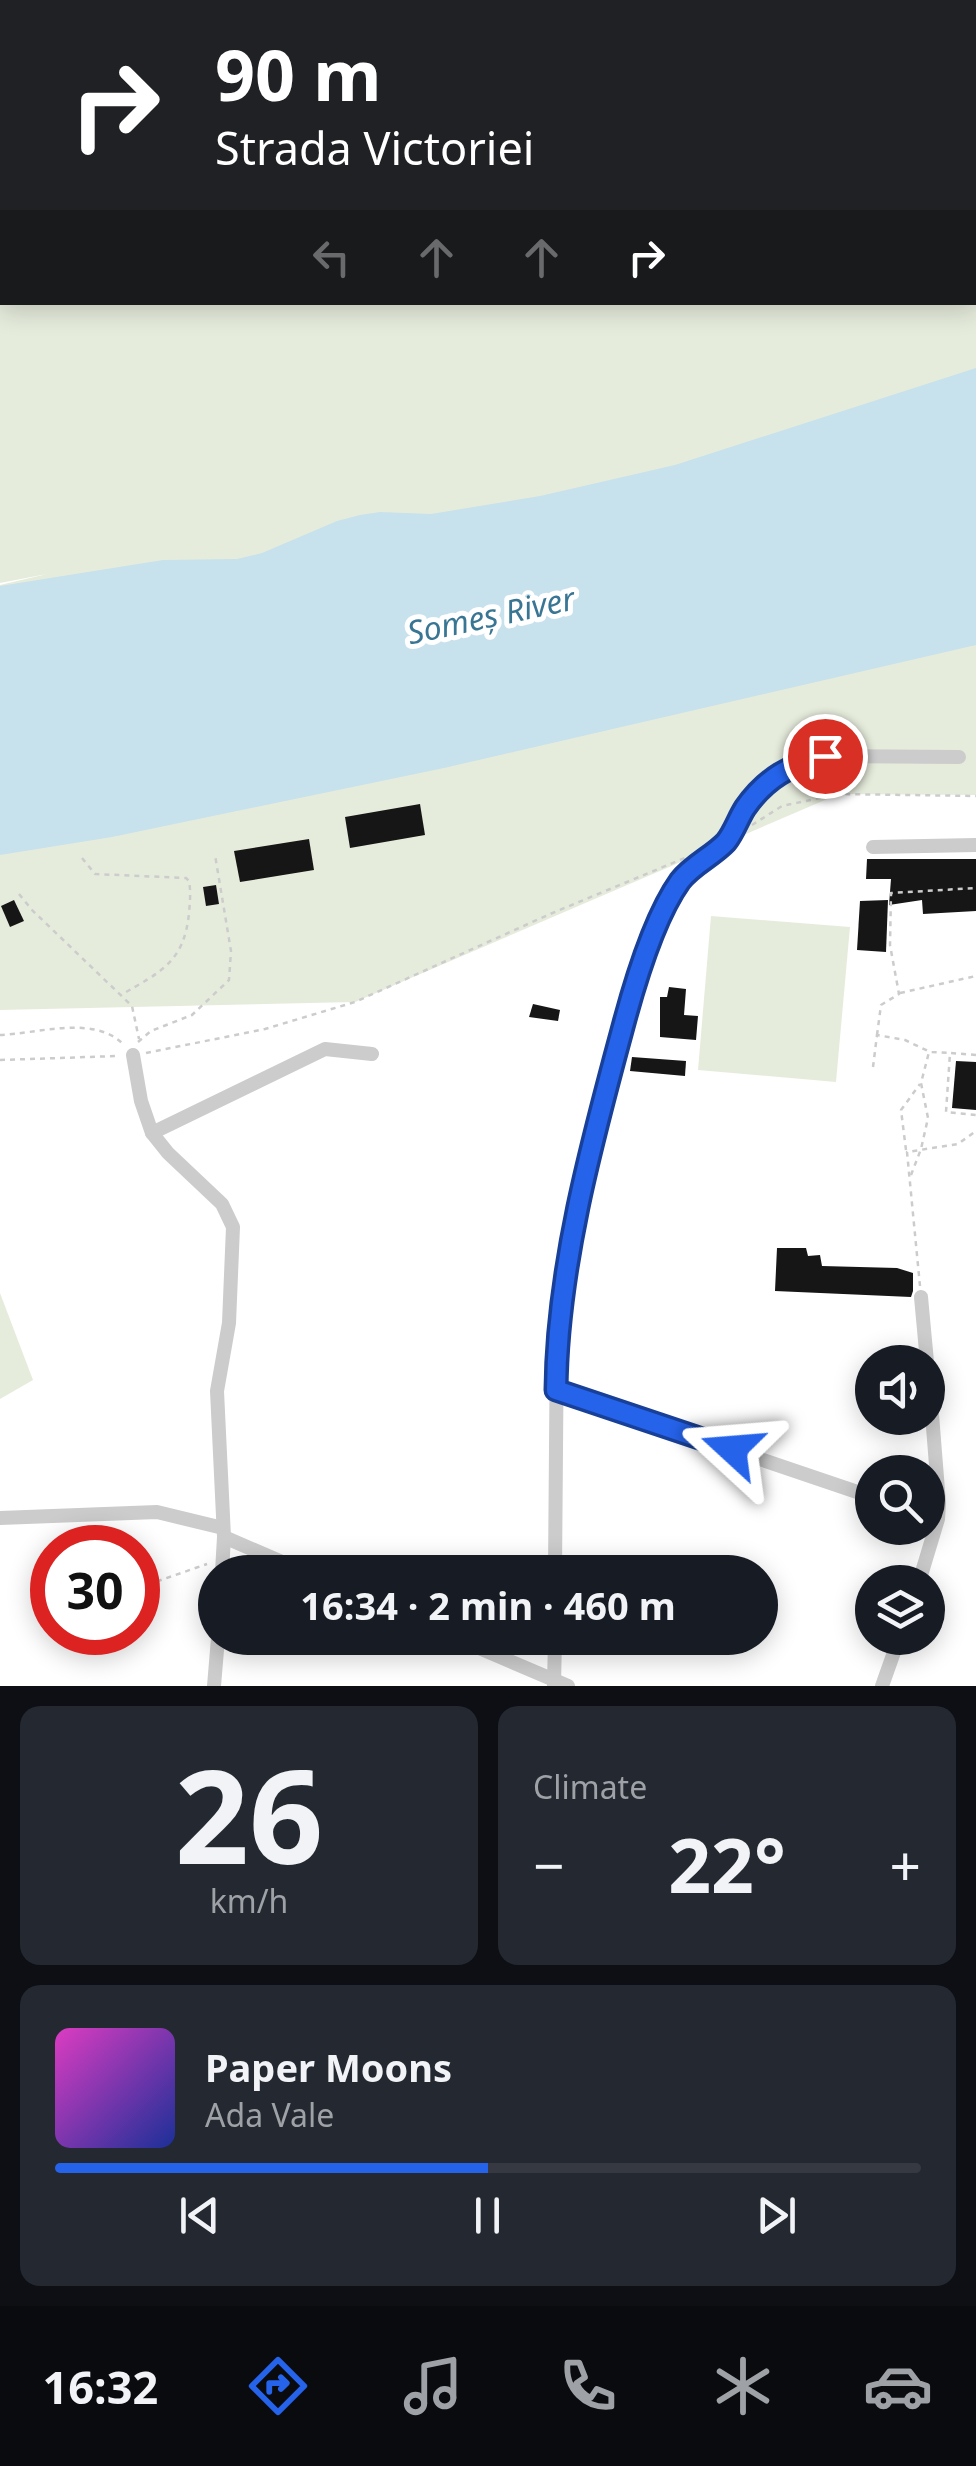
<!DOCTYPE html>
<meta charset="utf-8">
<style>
body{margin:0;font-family:"Noto Sans",sans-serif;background:#242831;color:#f1f3f6;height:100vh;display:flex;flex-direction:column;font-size:38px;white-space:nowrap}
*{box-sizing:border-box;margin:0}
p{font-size:32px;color:#9ea1a6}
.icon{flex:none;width:55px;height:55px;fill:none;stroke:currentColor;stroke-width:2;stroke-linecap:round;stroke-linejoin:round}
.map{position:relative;height:1686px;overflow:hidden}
.drawer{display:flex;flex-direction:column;gap:20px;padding:20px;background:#0d0f14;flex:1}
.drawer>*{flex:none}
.guide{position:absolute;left:0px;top:0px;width:978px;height:305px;box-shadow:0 5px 25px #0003;background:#202124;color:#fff;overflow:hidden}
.tools{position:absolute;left:855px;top:1345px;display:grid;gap:20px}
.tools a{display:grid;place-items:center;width:90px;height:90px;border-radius:50%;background:#171b24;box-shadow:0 5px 25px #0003;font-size:50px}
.speed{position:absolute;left:30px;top:1525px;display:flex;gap:20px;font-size:50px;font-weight:700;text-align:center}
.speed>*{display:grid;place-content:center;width:130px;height:130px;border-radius:50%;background:#171b24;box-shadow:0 5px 25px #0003;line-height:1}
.speed .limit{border:15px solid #d22;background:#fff;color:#111}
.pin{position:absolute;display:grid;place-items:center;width:85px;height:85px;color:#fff;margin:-42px;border:5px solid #fff;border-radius:50%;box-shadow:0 2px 10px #0007}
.me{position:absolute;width:110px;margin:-55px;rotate:289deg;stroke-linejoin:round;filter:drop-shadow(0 0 8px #0008)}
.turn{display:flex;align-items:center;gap:35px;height:210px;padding:0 50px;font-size:45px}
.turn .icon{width:130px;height:130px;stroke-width:2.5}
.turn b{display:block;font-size:70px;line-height:85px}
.lanes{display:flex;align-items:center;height:95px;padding:0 50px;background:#0003;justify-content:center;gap:50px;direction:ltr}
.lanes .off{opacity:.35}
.big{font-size:75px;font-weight:700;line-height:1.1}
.drawer .widget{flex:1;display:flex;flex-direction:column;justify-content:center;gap:15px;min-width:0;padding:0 35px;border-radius:20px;background:#242831}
.drawer .dial{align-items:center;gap:0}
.dial b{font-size:130px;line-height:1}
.song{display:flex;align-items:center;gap:30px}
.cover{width:120px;height:120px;border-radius:15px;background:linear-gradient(135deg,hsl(310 70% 55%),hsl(230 70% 35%))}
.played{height:10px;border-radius:5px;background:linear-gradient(90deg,#2563eb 50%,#363941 50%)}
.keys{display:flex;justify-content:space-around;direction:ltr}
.heat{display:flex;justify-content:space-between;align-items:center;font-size:55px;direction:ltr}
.drawer .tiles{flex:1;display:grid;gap:20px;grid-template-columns:1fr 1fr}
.widget:last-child{grid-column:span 2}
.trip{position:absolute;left:198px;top:1555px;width:580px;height:100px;border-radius:50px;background:#171b24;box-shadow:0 5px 25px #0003;font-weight:700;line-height:100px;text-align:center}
.dock{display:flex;height:160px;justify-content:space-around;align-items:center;background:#090b0e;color:#9ea1a6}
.dock .icon{width:70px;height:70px}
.dock .selected{color:#2563eb}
.dock b{font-size:45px;color:#f1f3f6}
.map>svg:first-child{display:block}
.green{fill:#e6ecdc}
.water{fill:#c7e1ed}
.building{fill:#161616}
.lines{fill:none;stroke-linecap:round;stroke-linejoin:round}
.path{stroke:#ccc;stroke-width:2.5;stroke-dasharray:5 5;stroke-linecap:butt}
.minor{stroke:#ccc;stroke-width:14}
.route-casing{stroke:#184099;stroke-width:25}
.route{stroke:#2563eb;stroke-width:18}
.labels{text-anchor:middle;stroke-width:10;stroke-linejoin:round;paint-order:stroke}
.water-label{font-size:32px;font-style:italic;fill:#397694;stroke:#fff}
</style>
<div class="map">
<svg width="976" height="1686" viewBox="0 0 976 1686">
<rect width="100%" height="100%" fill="#fff"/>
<g class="green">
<path d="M976,49V795L839,794L355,1002L0,1010V585L47,574L0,583V275L2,274V302H975Z"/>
<path d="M711,916L850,927L836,1082L698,1070Z"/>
<path d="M0,1293L33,1380L0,1399Z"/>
</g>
<path class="water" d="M976,368V645L444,768L112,837L0,855V586L163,560L237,559L262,553L337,521L360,515L380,512L431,514L540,496L675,465Z"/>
<g class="building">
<path d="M420,804L425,835L350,848L345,817Z"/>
<path d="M309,839L314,870L240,882L234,851Z"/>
<path d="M867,859H976V911L923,914L922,900L889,905L891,879H866Z"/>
<path d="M216,885L219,904L206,906L203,887Z"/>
<path d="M14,900L24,921L10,927L1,906Z"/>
<path d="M888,900L886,952L857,950L860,901Z"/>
<path d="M669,987L686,989L684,1015L698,1016L696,1040L660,1037V997H667Z"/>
<path d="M533,1004L560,1010L558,1021L529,1017Z"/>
<path d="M632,1057L686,1061L685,1076L630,1071Z"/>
<path d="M956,1061L976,1062V1110L952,1108Z"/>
<path d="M777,1248H806L808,1256L820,1255L822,1266L897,1268L913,1273V1291L911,1297L775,1291Z"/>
</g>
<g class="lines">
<g class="path">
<path d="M935,2L948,0"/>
<path d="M0,251H2"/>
<path d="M752,825L782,806L839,794L976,796"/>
<path d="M82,858L95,874L186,878L189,881C191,892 190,902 189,913C184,963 160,972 121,995"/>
<path d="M19,894L32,910L132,1006L139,1039"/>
<path d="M900,993L976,976"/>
<path d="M0,1035C36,1034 95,1014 124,1045"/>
<path d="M877,1035L881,1005L899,994L890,945L891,893L976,888"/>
<path d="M138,1042L151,1031L192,1015L229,980L231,951L215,855"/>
<path d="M146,1053L265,1029L355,1002L550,914L687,857"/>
<path d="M976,1055L950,1053L946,1112L976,1115"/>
<path d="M0,1060L118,1056"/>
<path d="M873,1067L877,1035L905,1040L928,1051"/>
<path d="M906,1150L901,1110L920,1084"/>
<path d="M911,1175L921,1149L928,1118L921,1083L929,1052L950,1053"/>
<path d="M920,1286L907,1152L958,1144L976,1131"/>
<path d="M138,1588L207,1564"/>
</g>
<g class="minor">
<path d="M87,0V2"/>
<path d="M322,0V2"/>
<path d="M584,0L585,2"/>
<path d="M630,0L631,2"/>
<path d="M671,0L672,2"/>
<path d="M546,2L555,0"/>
<path d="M873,847L976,845"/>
<path d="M133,1055L141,1101L152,1133L168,1153L222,1204L233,1227L229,1323L217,1391L224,1537L222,1572"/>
<path d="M152,1133L325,1049L372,1054"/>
<path d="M921,1297L927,1362"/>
<path d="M556,1390L872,1497"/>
<path d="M0,1518L157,1512L223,1528"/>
<path d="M224,1537L305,1572"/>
<path d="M555,1572L557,1326L605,1083L633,983L680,882L727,840L745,808L767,781L792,764L825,756L959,757"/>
<path d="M919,1582L938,1519L939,1503L928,1364"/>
<path d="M456,1638L568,1686"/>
<path d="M554,1685L555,1638"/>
<path d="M214,1686L218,1638"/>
<path d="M882,1686L899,1638"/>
</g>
</g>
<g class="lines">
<defs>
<path id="route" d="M732,1449L556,1390C557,1268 592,1141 624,1023C635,982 655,916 680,881C692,865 713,856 726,842C734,832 738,819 745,808C766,778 790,765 825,756"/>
</defs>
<use href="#route" class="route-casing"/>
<use href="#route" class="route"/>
</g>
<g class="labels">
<g class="water-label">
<text transform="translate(491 616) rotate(-12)" y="11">Someș River</text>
</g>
</g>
</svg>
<div class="tools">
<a><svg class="icon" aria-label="sound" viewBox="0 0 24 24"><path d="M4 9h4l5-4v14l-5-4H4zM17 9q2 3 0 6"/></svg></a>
<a><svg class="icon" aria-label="search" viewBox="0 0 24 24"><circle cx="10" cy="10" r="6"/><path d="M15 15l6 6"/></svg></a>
<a><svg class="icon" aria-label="layers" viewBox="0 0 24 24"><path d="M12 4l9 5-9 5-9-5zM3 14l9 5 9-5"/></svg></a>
</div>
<div class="speed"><div class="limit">30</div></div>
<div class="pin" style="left:825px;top:756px;background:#d93025"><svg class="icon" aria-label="arrive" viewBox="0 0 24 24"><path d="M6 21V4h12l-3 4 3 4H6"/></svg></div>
<svg class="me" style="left:732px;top:1449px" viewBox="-20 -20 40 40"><path d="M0-17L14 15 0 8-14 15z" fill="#2563eb" stroke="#fff" stroke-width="4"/></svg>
<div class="trip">16:34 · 2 min · 460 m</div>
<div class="guide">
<div class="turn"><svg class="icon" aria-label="right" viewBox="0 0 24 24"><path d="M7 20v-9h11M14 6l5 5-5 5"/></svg><div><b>90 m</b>Strada Victoriei</div></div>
<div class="lanes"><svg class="icon off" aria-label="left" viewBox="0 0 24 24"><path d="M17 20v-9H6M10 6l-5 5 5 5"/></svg><svg class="icon off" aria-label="ahead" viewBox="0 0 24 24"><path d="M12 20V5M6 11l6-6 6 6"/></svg><svg class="icon off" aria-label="ahead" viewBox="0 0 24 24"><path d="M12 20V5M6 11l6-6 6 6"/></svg><svg class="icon" aria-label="right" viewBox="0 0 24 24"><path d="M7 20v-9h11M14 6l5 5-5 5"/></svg></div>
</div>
</div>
<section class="drawer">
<div class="tiles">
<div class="widget dial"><b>26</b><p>km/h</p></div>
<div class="widget"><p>Climate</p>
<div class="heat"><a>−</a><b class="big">22°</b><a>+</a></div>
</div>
<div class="widget">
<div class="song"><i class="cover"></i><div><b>Paper Moons</b><p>Ada Vale</p></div></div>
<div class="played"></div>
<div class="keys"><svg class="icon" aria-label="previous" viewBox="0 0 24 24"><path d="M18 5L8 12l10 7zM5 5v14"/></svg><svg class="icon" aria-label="pause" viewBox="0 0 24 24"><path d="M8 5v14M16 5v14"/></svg><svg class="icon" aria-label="next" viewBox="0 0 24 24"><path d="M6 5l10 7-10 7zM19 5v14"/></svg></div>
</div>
</div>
</section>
<nav class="dock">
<b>16:32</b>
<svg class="icon selected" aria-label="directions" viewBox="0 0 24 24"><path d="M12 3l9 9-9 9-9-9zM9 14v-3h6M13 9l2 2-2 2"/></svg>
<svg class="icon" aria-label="music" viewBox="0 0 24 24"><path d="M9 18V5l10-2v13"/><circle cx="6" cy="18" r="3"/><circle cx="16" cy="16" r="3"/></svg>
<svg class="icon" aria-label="phone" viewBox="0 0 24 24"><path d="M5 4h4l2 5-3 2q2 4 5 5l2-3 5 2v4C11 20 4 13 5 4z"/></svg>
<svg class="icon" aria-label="climate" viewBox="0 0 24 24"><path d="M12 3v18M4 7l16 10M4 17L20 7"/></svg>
<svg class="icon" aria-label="car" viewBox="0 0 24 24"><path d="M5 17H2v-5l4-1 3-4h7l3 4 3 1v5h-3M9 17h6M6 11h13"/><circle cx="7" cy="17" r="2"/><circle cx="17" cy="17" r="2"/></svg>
</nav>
